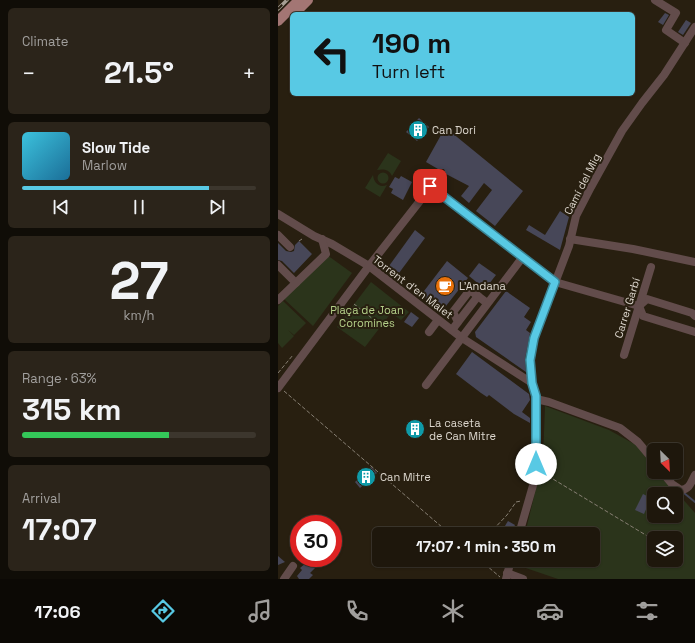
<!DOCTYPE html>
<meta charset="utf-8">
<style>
body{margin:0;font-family:"Space Grotesk",sans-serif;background:#2b241a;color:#f1f3f6;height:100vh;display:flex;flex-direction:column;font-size:15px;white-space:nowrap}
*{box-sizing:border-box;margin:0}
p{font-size:13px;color:#a19f9d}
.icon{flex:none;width:22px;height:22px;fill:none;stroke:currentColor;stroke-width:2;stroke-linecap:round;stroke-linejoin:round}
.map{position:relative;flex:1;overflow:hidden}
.panel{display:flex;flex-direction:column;gap:8px;padding:8px;background:#100d07;width:278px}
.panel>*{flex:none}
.hud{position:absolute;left:12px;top:12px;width:345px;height:84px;border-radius:6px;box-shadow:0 1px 3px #0004,0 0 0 1px #3c362d;background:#58c9e4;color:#111;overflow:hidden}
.needle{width:26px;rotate:156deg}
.buttons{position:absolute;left:369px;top:443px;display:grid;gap:8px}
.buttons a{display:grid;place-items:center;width:36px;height:36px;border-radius:6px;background:#1e170c;box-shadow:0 1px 3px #0004,0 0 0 1px #3c362d;font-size:20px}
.speed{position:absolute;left:12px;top:515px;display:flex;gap:8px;font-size:20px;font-weight:700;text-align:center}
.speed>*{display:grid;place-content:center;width:52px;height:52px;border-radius:50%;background:#1e170c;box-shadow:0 1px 3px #0004,0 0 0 1px #3c362d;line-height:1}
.speed .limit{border:6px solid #d22;background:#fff;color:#111}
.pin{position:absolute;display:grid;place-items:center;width:34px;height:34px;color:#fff;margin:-17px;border-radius:8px;box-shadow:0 2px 6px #0006}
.me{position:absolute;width:44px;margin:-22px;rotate:0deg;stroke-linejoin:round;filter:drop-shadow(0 0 3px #0008)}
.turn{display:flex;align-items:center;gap:14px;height:84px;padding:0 16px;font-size:18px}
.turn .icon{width:52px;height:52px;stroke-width:2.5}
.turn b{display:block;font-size:28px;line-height:34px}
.big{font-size:30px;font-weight:600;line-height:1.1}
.panel .widget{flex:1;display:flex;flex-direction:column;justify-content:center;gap:6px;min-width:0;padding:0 14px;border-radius:6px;background:#2b241a}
.panel .dial{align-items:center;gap:0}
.dial b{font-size:52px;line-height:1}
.song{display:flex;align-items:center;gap:12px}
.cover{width:48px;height:48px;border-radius:6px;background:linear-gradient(135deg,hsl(190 70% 55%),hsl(200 70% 35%))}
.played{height:4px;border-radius:2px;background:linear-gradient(90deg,#58c9e4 80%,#3c362d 80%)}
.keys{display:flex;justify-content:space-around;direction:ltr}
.heat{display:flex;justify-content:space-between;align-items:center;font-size:22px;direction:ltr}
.charge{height:6px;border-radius:3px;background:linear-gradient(90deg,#34c759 63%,#3c362d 0)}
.trip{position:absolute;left:94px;top:527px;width:228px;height:40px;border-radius:6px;background:#1e170c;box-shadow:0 1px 3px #0004,0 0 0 1px #3c362d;font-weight:600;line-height:40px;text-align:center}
.tab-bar{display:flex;height:64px;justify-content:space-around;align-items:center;background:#0c0905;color:#a19f9d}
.tab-bar .icon{width:28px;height:28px}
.tab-bar .current{color:#58c9e4}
.tab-bar b{font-size:18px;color:#f1f3f6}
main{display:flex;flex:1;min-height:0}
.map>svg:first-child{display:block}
.green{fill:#2b341b;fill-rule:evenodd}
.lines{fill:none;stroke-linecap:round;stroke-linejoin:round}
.stream{stroke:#424558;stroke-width:2}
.building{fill:#474758}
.path{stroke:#877f73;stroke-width:1;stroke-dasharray:4 2;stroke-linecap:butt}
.minor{stroke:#624c4b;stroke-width:8}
.major{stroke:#a37674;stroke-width:10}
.rail-casing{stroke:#a69f94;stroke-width:3.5}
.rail{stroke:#281f10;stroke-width:2;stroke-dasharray:6;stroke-linecap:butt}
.route-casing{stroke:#398394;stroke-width:10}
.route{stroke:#58c9e4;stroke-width:7}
.labels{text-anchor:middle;stroke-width:4;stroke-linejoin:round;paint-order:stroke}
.poi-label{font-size:11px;fill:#ddd7ce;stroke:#281f10;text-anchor:start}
.street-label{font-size:11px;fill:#ddd7ce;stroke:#281f10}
.park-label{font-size:11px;fill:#b5d089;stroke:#281f10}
</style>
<main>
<section class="panel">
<div class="widget"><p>Climate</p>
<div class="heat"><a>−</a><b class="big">21.5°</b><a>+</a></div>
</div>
<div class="widget">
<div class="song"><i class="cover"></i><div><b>Slow Tide</b><p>Marlow</p></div></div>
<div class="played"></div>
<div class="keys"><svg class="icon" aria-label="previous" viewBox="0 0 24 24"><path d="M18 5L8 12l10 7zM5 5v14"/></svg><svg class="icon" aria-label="pause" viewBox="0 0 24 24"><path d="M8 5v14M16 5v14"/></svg><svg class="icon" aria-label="next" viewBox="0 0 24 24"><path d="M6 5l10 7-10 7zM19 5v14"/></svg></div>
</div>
<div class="widget dial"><b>27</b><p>km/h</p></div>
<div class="widget"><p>Range · 63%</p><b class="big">315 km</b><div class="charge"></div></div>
<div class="widget"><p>Arrival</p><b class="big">17:07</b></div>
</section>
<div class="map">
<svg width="417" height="579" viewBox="0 0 417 579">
<rect width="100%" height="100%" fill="#281f10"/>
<g class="green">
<path d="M110,153L123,161L114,176C111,169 105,169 99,170Z"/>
<circle cx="105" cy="178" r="5.5"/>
<path d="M95,175C96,183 101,188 109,185L102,197L87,188Z"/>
<path d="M49,255L74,273L35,326L5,298Z"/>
<path d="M93,282L131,312L123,320L113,313L87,347L59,327Z"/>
<path d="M5,301L28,323L16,335L10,330L16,336L4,348L0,343V306Z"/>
<path d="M267,406L331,430L358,445L376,466V472H381L417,513V579H280L239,565L241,560H315V534H247L265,459ZM376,494H398V516H376ZM376,538H398V560H376Z"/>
</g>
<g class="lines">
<path class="stream" d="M406,493L417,502"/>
</g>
<g class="building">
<path d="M387,13L391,15L385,25L380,22Z"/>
<path d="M408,20L413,23L405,35L400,32Z"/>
<path d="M141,118L151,127L139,141L128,132Z"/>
<path d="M168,128L245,191L217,226L198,211L214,190L206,183L191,203L183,196L191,186L168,174L166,169H160L148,162L163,135Z"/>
<path d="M123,176L134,182L125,200L113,193L115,189L111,187L117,177L121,179Z"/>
<path d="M282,211L291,217L282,250L248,230L251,225L267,235Z"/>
<path d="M137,230L147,238L121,273L111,266Z"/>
<path d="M21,241L34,254L16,273L4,261L0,260V243L8,251L13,252L16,251L17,245Z"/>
<path d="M169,261L190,278L164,311L143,295Z"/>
<path d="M201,263L218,275L207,289L191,276Z"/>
<path d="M228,291L252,308L246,317L253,322L248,330L252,333L247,359L248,372L198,337L197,332Z"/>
<path d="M133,312L141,318L134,327L126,322Z"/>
<path d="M194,352L251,394L252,400L244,412L252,418V423L236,414L211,395L209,397L203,393L178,374Z"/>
<path d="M138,421L144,427L135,436L129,431Z"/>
<path d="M93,467L99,473L82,488L77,482Z"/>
<path d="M365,494L373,498L366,514L357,510Z"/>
<path d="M230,521L237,525L232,534H222Z"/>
<path d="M0,556L7,562L0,565Z"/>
<path d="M34,558H37L42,563L32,573L35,575L31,579H21L19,576L24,570L22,568Z"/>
</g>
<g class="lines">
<g class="path">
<path d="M21,241L24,239"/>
<path d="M76,304L100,323L115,322"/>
<path d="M0,373L15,355"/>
<path d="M6,391L172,534"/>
<path d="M265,473L376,540"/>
<path d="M211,534L229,515L238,502L243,501"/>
<path d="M202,560L222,577"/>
</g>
<g class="minor">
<path d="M377,0L398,13L388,30L407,43"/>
<path d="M152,186L277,282L361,306"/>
<path d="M0,214L36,236L54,244L91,266L184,338L254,383"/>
<path d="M0,235L12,247"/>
<path d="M292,239L355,249L417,262"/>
<path d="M0,265L18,283"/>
<path d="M0,300L48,254L44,239"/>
<path d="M361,306L365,316L417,332"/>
<path d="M361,306L369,299L414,313L417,316"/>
<path d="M180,322L200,296"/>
<path d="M174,330L180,322L175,312L192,290L209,303"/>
<path d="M151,332L160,320"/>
<path d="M346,355L373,267"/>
<path d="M148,385L244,258"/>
<path d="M0,388L91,266L163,174"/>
<path d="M258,399L271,402L342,428L360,442L376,461"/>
<path d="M384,472L394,484L403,490C412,489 413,482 417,475"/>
<path d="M241,534L258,475V396L254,383L252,360L256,338L291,246L298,216L313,187L344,131L364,103L386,75L417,27"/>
<path d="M229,573L245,579"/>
<path d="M6,579L15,566"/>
<path d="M228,579L233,560"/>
</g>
<g class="major">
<path d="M19,11L30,0"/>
<path d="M0,21L21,0"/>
</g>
<defs>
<path id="rail" d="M0,9L9,0"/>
</defs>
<use href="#rail" class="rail-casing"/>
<use href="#rail" class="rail"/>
</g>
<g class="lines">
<defs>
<path id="route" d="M152,186L277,282L256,338L252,360L254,383L258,396V464"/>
</defs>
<use href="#route" class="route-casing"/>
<use href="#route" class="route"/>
</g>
<defs>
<symbol id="building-disc" viewBox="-11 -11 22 22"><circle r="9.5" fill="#0f9aa8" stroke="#281f10"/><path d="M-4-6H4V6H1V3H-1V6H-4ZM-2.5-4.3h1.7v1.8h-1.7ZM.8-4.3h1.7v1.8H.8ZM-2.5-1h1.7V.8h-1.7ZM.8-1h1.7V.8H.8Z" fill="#fff"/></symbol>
<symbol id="cafe-disc" viewBox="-11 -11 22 22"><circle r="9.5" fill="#e8710a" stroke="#281f10"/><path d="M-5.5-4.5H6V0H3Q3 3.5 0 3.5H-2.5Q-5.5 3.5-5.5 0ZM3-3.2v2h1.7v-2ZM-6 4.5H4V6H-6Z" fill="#fff"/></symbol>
</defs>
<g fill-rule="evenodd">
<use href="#building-disc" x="129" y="119" width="22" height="22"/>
<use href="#cafe-disc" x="156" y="275" width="22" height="22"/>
<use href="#building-disc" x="126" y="418" width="22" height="22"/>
<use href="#building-disc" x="77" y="466" width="22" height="22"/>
</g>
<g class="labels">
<g class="poi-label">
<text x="154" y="134">Can Dori</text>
<text x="181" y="290">L'Andana</text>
<text x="151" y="427">La caseta<tspan x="151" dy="13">de Can Mitre</tspan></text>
<text x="102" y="481">Can Mitre</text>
</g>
<g class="street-label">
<text transform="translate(304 184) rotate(-63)" y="4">Camí del Mig</text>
<text transform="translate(135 287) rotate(37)" y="4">Torrent d'en Malet</text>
<text transform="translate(349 308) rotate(-73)" y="4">Carrer Garbí</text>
</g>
<g class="park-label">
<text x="89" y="314">Plaça de Joan<tspan x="89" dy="13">Coromines</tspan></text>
</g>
</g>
</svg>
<div class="buttons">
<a><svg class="needle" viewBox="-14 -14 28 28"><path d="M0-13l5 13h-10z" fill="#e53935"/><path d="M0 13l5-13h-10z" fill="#a19f9d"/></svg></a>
<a><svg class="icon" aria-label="search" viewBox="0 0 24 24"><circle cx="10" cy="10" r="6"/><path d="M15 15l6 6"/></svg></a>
<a><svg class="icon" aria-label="layers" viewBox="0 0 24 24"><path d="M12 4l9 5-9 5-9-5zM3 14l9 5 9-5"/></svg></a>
</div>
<div class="speed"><div class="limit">30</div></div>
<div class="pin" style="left:152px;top:186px;background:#d93025"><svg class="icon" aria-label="arrive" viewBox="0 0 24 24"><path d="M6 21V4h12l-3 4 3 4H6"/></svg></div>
<svg class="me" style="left:258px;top:464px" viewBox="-20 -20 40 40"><circle r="19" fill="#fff"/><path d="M0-13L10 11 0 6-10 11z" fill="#58c9e4"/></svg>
<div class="trip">17:07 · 1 min · 350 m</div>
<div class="hud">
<div class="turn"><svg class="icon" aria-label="left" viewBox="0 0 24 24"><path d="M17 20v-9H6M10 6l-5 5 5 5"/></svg><div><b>190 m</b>Turn left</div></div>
</div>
</div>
</main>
<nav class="tab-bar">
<b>17:06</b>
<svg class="icon current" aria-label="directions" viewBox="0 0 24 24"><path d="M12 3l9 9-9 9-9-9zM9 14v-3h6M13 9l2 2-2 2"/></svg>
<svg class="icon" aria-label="music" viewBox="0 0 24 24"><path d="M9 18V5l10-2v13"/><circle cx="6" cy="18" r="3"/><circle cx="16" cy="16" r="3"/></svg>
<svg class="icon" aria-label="phone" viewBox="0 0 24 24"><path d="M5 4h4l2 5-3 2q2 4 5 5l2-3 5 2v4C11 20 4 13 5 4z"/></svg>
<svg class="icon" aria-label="climate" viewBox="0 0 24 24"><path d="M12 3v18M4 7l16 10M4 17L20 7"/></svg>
<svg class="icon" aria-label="car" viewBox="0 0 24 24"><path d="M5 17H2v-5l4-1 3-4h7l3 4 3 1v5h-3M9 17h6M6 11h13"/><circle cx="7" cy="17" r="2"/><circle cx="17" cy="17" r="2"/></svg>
<svg class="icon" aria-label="filters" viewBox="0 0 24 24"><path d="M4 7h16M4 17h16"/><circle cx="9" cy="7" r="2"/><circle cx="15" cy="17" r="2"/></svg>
</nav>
